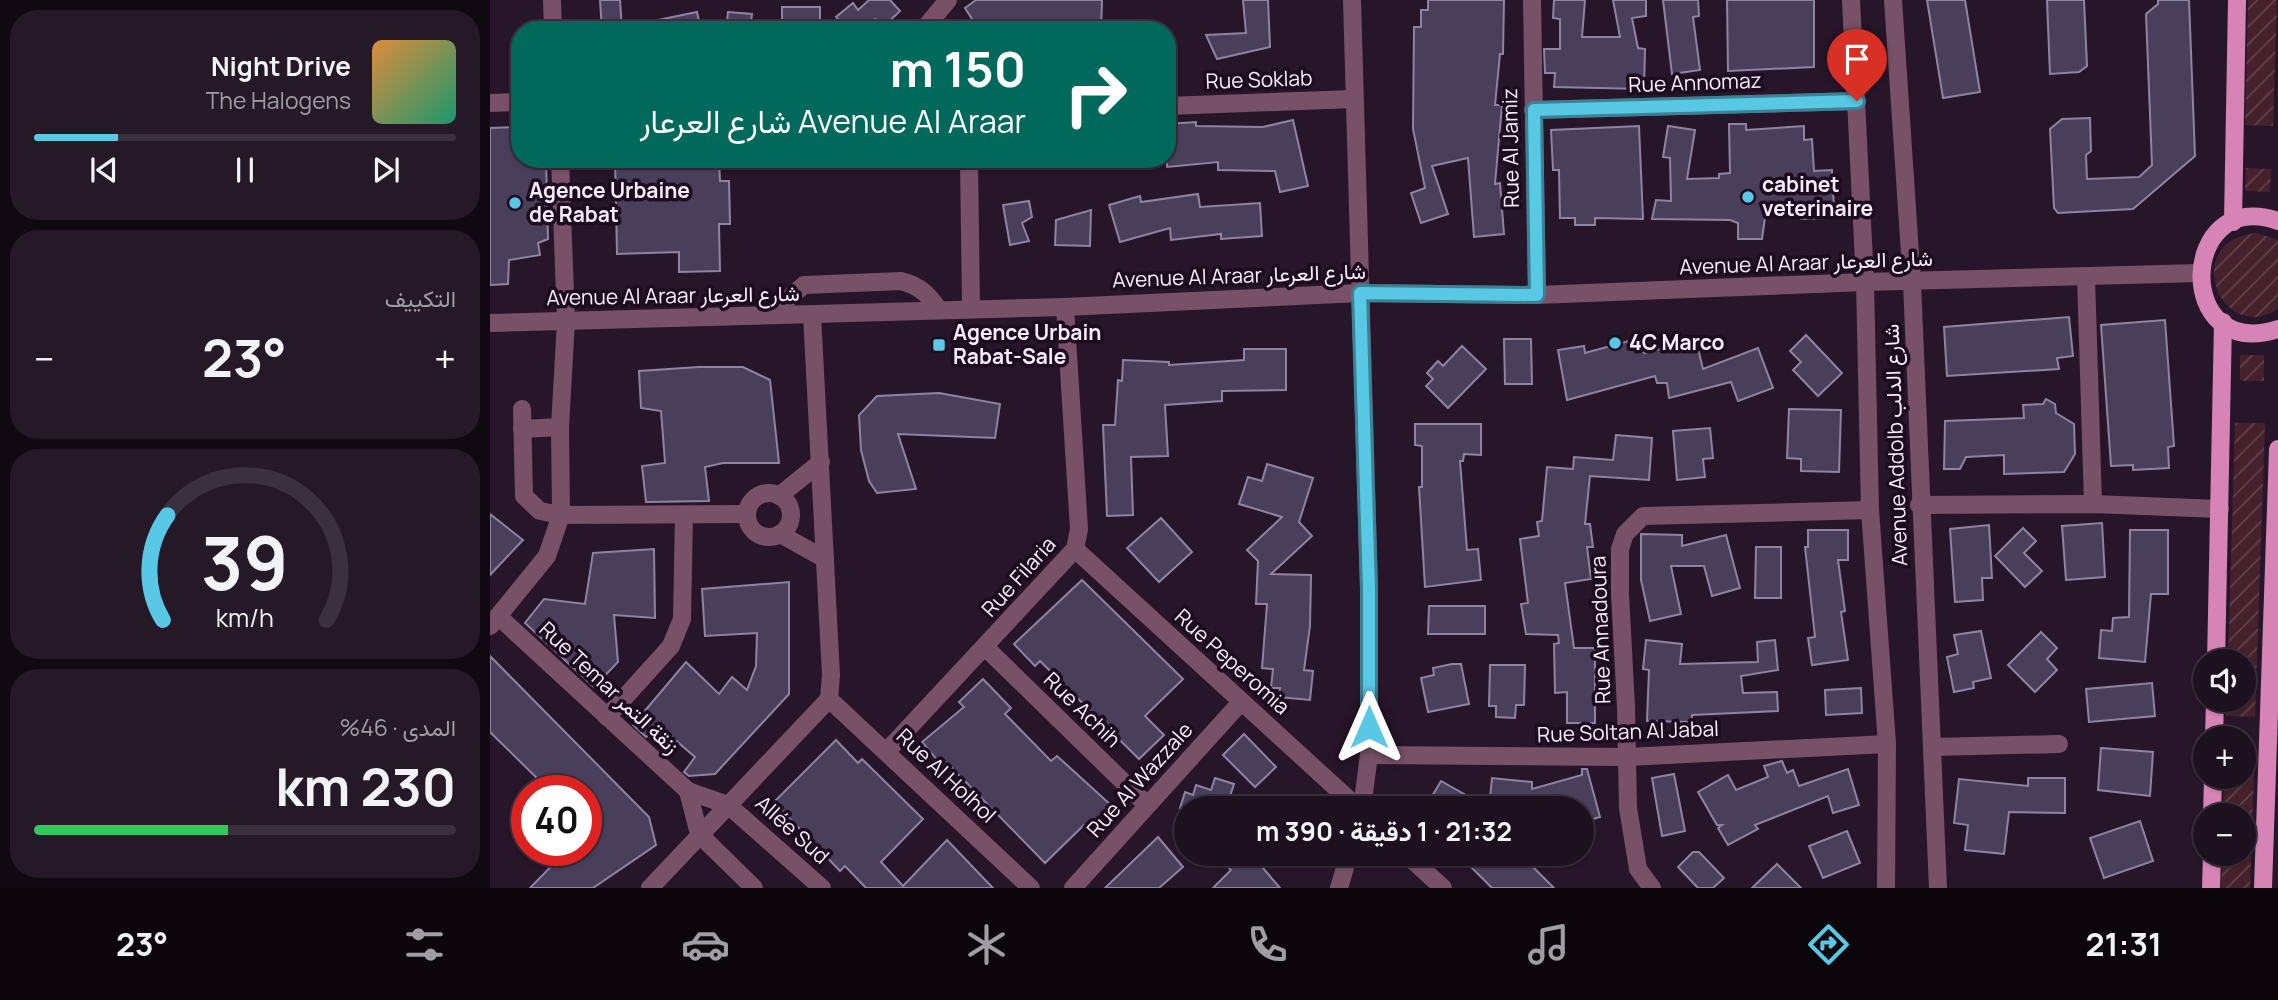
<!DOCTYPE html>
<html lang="ar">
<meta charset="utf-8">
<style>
body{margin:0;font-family:Manrope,Vazirmatn,sans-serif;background:#251928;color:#f1f3f6;direction:rtl;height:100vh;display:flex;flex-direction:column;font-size:26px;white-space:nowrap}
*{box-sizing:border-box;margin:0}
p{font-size:23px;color:#a09da4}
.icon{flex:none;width:38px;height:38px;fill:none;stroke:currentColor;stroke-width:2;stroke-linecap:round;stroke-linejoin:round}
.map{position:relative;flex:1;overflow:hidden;direction:ltr}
.sheet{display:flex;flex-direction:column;gap:10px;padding:10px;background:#100911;width:490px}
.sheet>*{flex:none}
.hud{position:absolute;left:21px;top:21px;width:665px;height:147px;border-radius:28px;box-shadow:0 2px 5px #0004,0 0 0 2px #3b303d;direction:rtl;background:#00695c;color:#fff;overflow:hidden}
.controls{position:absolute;left:1703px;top:649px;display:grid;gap:14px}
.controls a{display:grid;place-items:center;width:63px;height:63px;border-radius:50%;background:#1d101f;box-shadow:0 2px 5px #0004,0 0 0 2px #3b303d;font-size:35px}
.speed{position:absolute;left:21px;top:775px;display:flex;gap:14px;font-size:35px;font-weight:700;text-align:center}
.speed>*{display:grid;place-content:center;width:91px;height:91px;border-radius:50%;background:#1d101f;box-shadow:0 2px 5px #0004,0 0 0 2px #3b303d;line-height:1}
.speed .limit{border:10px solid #d22;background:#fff;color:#111}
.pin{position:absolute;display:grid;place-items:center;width:60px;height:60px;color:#fff;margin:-72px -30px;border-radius:50% 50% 50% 0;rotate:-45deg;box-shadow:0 0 7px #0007}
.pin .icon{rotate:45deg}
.me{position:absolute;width:77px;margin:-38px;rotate:0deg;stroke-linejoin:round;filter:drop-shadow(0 0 5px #0008)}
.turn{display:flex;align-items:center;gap:24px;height:147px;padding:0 35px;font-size:32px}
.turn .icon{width:91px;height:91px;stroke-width:2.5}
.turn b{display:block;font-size:49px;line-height:60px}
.big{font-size:52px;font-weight:700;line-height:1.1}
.sheet .widget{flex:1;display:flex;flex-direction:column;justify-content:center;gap:10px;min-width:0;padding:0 24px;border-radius:28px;background:#251928}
.sheet .dial{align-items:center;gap:0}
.dial svg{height:182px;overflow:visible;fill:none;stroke:#3b303d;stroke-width:7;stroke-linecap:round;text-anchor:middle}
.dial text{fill:#f1f3f6;stroke:none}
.song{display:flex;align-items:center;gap:21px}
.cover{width:84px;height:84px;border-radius:10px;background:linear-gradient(135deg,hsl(30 70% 55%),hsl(160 70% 35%))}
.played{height:7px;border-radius:4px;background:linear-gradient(90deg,#59c8e4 20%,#3b303d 20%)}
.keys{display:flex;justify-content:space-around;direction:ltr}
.heat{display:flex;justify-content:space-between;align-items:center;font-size:38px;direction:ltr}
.charge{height:10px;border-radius:5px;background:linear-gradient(90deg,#34c759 46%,#3b303d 0)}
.trip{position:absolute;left:684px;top:796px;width:420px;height:70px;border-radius:35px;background:#1d101f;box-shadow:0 2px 5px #0004,0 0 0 2px #3b303d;font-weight:700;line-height:70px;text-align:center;direction:rtl}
.tabs{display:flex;height:112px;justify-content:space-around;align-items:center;background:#0c060c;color:#a09da4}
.tabs .icon{width:49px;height:49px}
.tabs .on{color:#59c8e4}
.tabs b{font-size:32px;color:#f1f3f6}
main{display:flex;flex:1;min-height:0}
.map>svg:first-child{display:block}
.garden{fill:url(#garden-furrows)}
.building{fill:#493f5a;stroke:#8e84a2;stroke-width:2}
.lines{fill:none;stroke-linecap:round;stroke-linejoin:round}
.minor{stroke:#785168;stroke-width:18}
.major{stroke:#d584b5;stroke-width:18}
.route-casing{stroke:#3a8294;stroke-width:18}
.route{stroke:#59c8e4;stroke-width:12}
.poi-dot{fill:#59c8e4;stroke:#1d0c1f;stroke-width:2.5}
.labels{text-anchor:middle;stroke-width:7;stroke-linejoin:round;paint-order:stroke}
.street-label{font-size:21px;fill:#f9edfb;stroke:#1d0c1f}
.poi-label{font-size:21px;font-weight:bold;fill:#f9edfb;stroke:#1d0c1f;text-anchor:start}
</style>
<main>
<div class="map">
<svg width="1788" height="888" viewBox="0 0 1788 888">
<defs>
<pattern id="garden-furrows" width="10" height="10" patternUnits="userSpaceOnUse" patternTransform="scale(1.75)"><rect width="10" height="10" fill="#46212b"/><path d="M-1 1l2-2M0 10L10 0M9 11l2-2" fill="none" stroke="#61424b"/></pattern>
</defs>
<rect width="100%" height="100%" fill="#271529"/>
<g class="garden">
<path d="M1758,0H1787L1783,126L1755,125Z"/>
<path d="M1756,168L1781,169L1780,192L1755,191Z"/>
<path d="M1767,233L1788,240V309C1731,347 1688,240 1767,233Z"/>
<rect x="1750" y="355" width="24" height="26"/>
<path d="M1745,423H1775L1765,717L1736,716V700H1754V662L1738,661Z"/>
<path d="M1754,769L1764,770L1760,888H1731L1732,854H1754V816L1733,815L1734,777H1754Z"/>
</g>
<g class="building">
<path d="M110,0H130L132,30H112Z"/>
<path d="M379,0H400L410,11L393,27L385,19L371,30H357L346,17L363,3L368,10Z"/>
<path d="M486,0H612L611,30H489L475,8Z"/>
<path d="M753,0H778L780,47L727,59L716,35L756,33Z"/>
<path d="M938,0H1014L1013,54H1010L1005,105H1012L1005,184L1010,183L1014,234L984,237L978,158L942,166L958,214L931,223L921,193L935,188L923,129L924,27H931V10H938Z"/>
<path d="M1064,0H1095L1092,37H1130L1123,0H1156V16L1142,18L1148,48L1155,49L1154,89L1064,87L1065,73H1055L1054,49H1070V19L1063,18Z"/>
<path d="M1173,0H1208L1209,16L1203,17L1210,70L1182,74Z"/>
<path d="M1237,0H1324V67L1238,71Z"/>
<path d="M1437,0H1475L1490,92L1453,98Z"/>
<path d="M1557,0H1594L1597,66L1589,72L1560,74Z"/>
<path d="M1668,0H1699L1705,156L1643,209L1568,213L1564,208L1560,129L1572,119L1600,118L1601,151L1596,155L1597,179L1649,177L1662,165L1656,14L1668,4Z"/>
<rect x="292" y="7" width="38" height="23"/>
<path d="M207,12L211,30H154L153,23Z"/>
<path d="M238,12L262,14L260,30H236Z"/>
<path d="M803,120L818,186L790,192L785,171L728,170V162L677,167V124L706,122V126L773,127Z"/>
<path d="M1239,124H1256V130L1314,126V140L1322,139L1324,171L1342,170L1344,210H1337V218L1311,219V208L1276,210L1272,239H1248V223L1240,220L1162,219L1166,200L1181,201L1180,158L1173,157L1178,126L1205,130L1197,179L1229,178V174L1240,173Z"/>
<path d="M1149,126L1153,219L1105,218V225H1085V218H1070L1069,170H1063L1061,130Z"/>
<path d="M29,127L30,159H56L58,239L48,243L50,255L19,260L18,284L0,285V128Z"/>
<path d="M125,159H229L230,181H239L240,224H229L230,271L189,272V252L127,254Z"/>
<path d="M708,194L710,207L770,203L772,236L731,239V234L681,240L680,228L630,242L619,205L650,196L651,202Z"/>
<path d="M539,201L542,217L532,223L539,241L520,245L513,205Z"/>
<path d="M601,210L600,246L565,245L566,220Z"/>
<path d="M1579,317L1583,356L1567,358L1569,369L1457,376L1454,327Z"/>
<path d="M1675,320L1684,446L1678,447L1679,468L1643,470V465L1621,466L1611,325Z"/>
<path d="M1316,335L1352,373L1328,396L1303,370L1311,362L1300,351Z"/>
<path d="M1150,338L1154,353L1206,340L1213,369L1268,348L1283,388L1248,401L1241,382L1179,398L1177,383H1167L1165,376L1077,400L1068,350L1094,346L1095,353Z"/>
<path d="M1014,339H1041L1042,384H1015Z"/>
<path d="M972,346L996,369L958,408L936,386L943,379L937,373L948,361L953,366Z"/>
<path d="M754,349H796V390L732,391V401L675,405L678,456L641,457L643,515L617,516L613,425H625L628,380L632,381L633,360L679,362V365L754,360Z"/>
<path d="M209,367H253L280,380L289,463H233L215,467L219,501L156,502L152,466L175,463L171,411L151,408L149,371Z"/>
<path d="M449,393L510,404L505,438L408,434L426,489L387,493L379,481L371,450L369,415L387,396Z"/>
<path d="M1556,399L1565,404L1566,413L1584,424L1585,454L1574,472L1514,474V455L1476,457L1470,469H1454L1455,421L1534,418L1533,405L1553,404Z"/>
<path d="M1299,409L1351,410L1349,472L1311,471V459L1297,458Z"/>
<path d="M925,424H991V455L974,454L973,461H970L977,550L988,549L991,580L935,587L929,487H932V446L925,445Z"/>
<path d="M1220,428L1223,458L1213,459L1215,477L1187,480L1183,431Z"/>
<path d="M1126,435L1162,438L1159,480L1100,476L1095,524H1100L1103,547H1097L1101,579L1075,583L1084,648H1105V723H1077V692L1065,693L1064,644L1069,643L1068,635L1036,634L1031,604L1038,603L1030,539L1049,536L1047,522L1052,521L1057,467L1083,469L1084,457L1123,460Z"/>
<path d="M777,464L823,478L809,522L822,536L781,574L821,575L820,626L814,670L823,671L820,700L789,697L790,688H781L783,669L772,668L777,604H766L768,561L757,550L792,517L749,504L758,477L772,481Z"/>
<path d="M0,514L33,540L0,575Z"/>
<path d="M671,518L702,552L669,582L637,548Z"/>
<path d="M1612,523L1615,577L1576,580L1572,526Z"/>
<path d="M1499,525L1502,578H1492L1493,600L1465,602L1460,529Z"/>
<path d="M1533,528L1546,541L1534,553L1552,571L1535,587L1505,556Z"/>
<path d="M1318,530H1358V560H1348L1355,611L1351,612L1358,660L1322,665L1318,638L1325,637L1315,547H1318Z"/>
<path d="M1640,530H1678V594H1661L1655,662L1609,658L1611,630L1622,631L1623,618L1639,617Z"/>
<path d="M1151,534L1192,535V546L1236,535L1250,588L1222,596L1214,566H1181L1191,614L1160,621L1151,580Z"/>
<path d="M1266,547H1291V598H1265Z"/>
<path d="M164,549L165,618L124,615L128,662L104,687L35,623L54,599L95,604L103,553Z"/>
<path d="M592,580L693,679L655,716L674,735L649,759L550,661L545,666L524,644Z"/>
<path d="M299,582V694L225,774L199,776L194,772L205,757L171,728L156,737L143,725L196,662L229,694L242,677L257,690L266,666L267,633L215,636L212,589Z"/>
<path d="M939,606H995V634H938Z"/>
<path d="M1491,631L1501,678L1483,682L1484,688L1464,692L1457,657L1468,654L1464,635Z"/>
<path d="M1551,632L1567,648L1557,659L1567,670L1545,692L1518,665Z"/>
<path d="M1156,640L1192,644L1190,664L1268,662L1267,642L1285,640L1288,670L1251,676L1253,693L1287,692L1288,711L1202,715V722L1157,721L1159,670L1153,669Z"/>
<path d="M0,656L159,817L166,845L103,888H40L77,850H96V791H60L0,732Z"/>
<path d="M962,664H971L979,704L938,712L931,678L944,675L943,668Z"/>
<path d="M1000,665H1035L1034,705H1026L1025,718L1006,717V706H999Z"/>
<path d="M493,679L521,708L515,714L561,761L567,756L622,806L599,830L594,825L555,863L458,764L454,768L432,742L474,707L469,702Z"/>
<path d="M1662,683L1665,716L1599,722L1596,689Z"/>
<path d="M1371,688L1372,713L1336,715L1335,690Z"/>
<path d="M754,734L786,767L765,787L733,755Z"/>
<path d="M346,740L368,763L372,759L433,819L391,862L413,886L457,840L503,888H376L355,866L350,871L284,802Z"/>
<path d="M1611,748L1663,752L1660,796L1608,790Z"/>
<path d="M1292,761L1297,773L1303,770L1309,786L1358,769L1369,805L1343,813L1338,796L1265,825L1268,829L1238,845L1228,828L1232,825H1227L1208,792L1238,775L1246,790L1278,777L1274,766Z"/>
<path d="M1092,769H1097L1110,817L1092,822V808H935L951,781L999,808L1002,778L1042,782V789L1092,775Z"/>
<path d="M1184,774L1195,831L1172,836L1162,778Z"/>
<path d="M725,778L744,784L736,808H690L695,792L703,795L706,785L721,790Z"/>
<path d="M1538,778H1575V813L1519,812L1514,854L1475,850L1478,825L1464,823L1469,779L1538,786Z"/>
<path d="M1650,821L1663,861L1614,878L1600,838Z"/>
<path d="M1357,831L1370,863L1333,878L1319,846Z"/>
<path d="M668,837L693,867L669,888H615Z"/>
<path d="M1203,852H1209L1234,878L1223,888H1208L1188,867Z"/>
<path d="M745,854H761L790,888H723L741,870L734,863Z"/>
<path d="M968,854H1030L1064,888H1002Z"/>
<path d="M1287,864L1311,888H1262Z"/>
</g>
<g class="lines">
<g class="minor">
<path d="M62,0L63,30"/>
<path d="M862,0L879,589V755L872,808"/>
<path d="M1042,0L1047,295"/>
<path d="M1361,0L1375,282L1380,510L1397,744L1396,888"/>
<path d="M1403,0L1422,283L1448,888"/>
<path d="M433,30L458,0"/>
<path d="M0,103L30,102"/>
<path d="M677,106L863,99"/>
<path d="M1043,110L1367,101"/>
<path d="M479,159L481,308"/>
<path d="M1596,277L1603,504"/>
<path d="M279,315L314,285L411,281C430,286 438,294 449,310"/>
<path d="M0,323L575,307L870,293L1047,295L1375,282L1709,273"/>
<path d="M32,409L34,496L50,511L71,515L257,514"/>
<path d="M32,429L70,427"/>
<circle cx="279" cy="515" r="22"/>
<path d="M289,496L331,462"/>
<path d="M1429,505L1603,504L1730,509"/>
<path d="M290,534L335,559"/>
<path d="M585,549L868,808"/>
<path d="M9,617L198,791L238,805L332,888"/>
<path d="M0,626L57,556L71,515L70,427L76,321L70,159"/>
<path d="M495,647L657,805"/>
<path d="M339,699L541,888"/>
<path d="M117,717L181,646L192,619L194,515"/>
<path d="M1442,747L1569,744"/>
<path d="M397,751L585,549L589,529L575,307"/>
<path d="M879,755L1137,757L1397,744"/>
<path d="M198,791L209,834L264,888"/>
<path d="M916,854L953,888"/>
<path d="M160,888L339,699L341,675L322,315"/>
<path d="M583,888L751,702"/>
<path d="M849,888L859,854"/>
<path d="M1162,888L1148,869L1138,808L1136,707L1130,594V549L1135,534L1153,516L1380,510"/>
</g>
<g class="major">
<path d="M1788,221C1689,186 1683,363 1788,329"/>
<path d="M1743,222L1747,0"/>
<path d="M1726,662L1733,322"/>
<path d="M1724,738L1725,700"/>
<path d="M1722,816L1723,777"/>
<path d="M1721,888L1722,854"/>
<path d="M1773,888L1788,449"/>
</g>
</g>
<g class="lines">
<defs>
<path id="route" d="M879,727V589L870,293L1047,295L1044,110L1367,101"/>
</defs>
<use href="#route" class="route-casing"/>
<use href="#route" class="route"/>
</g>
<g class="poi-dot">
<circle cx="1258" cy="197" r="7"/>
<circle cx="25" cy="203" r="7"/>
<circle cx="1125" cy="343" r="7"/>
<rect x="442" y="338" width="14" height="14" rx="3.5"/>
</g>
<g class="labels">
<g class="street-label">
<text transform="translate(769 80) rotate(-2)" y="7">Rue Soklab</text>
<text transform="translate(1205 83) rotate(-2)" y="7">Rue Annomaz</text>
<text transform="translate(1021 148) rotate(-91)" y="7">Rue Al Jamiz</text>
<text transform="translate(1316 263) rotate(-2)" y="7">Avenue Al Araar شارع العرعار</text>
<text transform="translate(749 276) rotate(-2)" y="7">Avenue Al Araar شارع العرعار</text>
<text transform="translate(183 296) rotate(-1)" y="7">Avenue Al Araar شارع العرعار</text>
<text transform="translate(1406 445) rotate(-92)" y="7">Avenue Addolb شارع الدلب</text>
<text transform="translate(529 577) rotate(-48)" y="7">Rue Filaria</text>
<text transform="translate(1111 630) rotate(-92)" y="7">Rue Annadoura</text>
<text transform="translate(742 662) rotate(42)" y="7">Rue Peperomia</text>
<text transform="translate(119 688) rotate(43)" y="7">Rue Temar زنقة التمر</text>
<text transform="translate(592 710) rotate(44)" y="7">Rue Achih</text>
<text transform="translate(1138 732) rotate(-2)" y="7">Rue Soltan Al Jabal</text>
<text transform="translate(456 776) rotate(43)" y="7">Rue Al Holhol</text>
<text transform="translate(650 780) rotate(-48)" y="7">Rue Al Wazzale</text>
<text transform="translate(302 830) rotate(42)" y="7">Allée Sud</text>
</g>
<g class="poi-label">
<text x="1272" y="192">cabinet<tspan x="1272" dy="24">veterinaire</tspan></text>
<text x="39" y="198">Agence Urbaine<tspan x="39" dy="24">de Rabat</tspan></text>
<text x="463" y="340">Agence Urbain<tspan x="463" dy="24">Rabat-Sale</tspan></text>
<text x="1139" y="350">4C Marco</text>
</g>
</g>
</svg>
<div class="controls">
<a><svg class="icon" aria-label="sound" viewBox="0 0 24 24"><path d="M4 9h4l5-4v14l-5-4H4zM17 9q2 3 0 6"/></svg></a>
<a>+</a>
<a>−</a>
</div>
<div class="speed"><div class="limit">40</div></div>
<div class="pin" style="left:1367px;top:101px;background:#d93025"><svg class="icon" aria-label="arrive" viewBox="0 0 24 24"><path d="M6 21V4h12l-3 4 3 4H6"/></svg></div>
<svg class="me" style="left:879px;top:727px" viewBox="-20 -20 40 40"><path d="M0-17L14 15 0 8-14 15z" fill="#59c8e4" stroke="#fff" stroke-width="4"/></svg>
<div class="trip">21:32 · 1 دقيقة · 390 m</div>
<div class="hud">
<div class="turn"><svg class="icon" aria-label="right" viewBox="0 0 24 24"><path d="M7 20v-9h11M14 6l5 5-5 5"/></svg><div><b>150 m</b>Avenue Al Araar شارع العرعار</div></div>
</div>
</div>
<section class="sheet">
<div class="widget">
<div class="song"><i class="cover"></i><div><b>Night Drive</b><p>The Halogens</p></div></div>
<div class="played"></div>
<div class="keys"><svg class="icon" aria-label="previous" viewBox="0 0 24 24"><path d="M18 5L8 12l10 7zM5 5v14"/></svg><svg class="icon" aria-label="pause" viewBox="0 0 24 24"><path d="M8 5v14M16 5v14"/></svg><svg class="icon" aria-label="next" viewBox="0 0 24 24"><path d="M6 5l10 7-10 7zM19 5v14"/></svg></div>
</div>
<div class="widget"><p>التكييف</p>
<div class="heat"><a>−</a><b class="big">23°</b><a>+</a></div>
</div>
<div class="widget dial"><svg viewBox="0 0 100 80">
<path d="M14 69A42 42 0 1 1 86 69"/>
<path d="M14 69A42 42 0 0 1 16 23" stroke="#59c8e4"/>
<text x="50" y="56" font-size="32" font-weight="700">39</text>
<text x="50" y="72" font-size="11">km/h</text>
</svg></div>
<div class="widget"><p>المدى · 46%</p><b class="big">230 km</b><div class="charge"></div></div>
</section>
</main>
<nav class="tabs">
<b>21:31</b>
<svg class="icon on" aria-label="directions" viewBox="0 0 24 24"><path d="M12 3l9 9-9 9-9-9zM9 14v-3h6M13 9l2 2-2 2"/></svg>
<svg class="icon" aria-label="music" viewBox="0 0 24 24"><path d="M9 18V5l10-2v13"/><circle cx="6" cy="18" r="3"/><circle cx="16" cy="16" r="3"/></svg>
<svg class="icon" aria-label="phone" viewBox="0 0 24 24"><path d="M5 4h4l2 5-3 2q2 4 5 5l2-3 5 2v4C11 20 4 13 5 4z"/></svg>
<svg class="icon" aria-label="climate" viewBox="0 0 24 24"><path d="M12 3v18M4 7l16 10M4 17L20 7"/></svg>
<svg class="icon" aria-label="car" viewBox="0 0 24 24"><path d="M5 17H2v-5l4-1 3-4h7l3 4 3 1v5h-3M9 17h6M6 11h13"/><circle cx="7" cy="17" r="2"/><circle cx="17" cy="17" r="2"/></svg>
<svg class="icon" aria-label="filters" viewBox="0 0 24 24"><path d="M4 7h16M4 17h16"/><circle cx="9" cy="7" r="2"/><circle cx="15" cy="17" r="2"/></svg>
<b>23°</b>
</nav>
